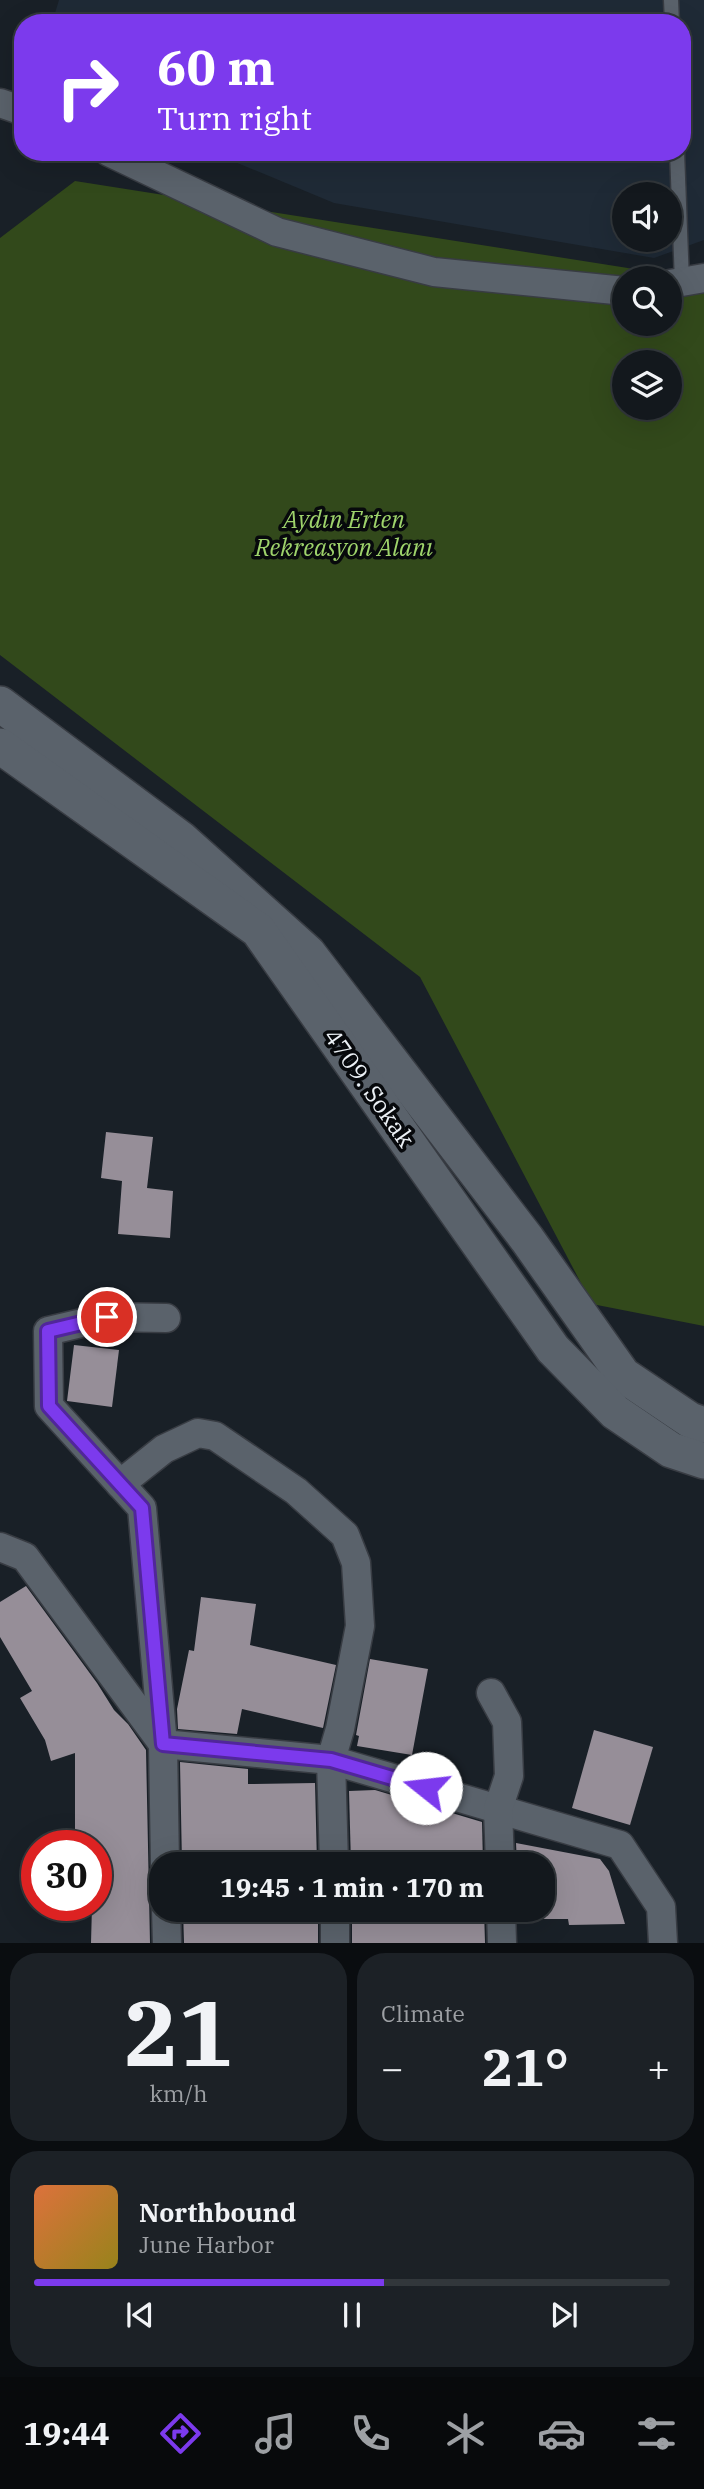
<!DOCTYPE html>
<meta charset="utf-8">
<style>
body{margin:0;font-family:"IBM Plex Serif",serif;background:#1c2126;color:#f1f3f6;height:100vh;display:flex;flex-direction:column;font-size:26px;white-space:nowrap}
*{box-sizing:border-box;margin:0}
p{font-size:23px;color:#9da0a4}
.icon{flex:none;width:38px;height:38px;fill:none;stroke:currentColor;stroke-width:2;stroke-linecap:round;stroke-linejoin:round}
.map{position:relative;height:1943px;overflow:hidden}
.drawer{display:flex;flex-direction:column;gap:10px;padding:10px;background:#0a0d10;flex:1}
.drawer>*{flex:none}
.top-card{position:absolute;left:14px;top:14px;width:677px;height:147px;border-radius:28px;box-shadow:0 7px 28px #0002,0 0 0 2px #32373b;background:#7c3aed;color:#fff;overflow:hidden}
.buttons{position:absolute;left:612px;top:182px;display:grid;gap:14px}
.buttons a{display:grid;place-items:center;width:70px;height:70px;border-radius:50%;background:#13181d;box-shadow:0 7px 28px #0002,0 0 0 2px #32373b;font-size:35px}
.speed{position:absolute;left:21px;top:1830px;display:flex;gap:14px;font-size:35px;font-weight:700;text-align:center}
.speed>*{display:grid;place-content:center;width:91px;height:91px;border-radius:50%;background:#13181d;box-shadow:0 7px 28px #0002,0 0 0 2px #32373b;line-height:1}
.speed .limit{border:10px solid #d22;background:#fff;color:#111}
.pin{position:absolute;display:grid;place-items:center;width:60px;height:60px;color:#fff;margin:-30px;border:4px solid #fff;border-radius:50%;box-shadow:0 2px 7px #0007}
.me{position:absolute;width:77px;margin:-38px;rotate:286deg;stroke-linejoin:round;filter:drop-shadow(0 0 5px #0008)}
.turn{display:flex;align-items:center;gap:24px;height:147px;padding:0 28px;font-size:32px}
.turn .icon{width:91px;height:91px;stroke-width:2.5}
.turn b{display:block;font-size:49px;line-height:60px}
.big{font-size:52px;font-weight:700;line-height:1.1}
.drawer .tile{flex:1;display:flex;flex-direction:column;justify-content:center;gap:10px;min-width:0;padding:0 24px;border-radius:28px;background:#1c2126}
.drawer .dial{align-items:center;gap:0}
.dial b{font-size:91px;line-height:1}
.song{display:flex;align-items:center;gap:21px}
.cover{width:84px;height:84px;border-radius:10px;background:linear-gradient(135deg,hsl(20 70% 55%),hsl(50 70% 35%))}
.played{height:7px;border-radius:4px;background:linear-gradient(90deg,#7c3aed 55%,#32373b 55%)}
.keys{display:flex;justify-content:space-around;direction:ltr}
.heat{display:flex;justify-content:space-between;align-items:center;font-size:38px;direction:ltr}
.drawer .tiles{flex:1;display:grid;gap:10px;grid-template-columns:1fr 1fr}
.tile:last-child{grid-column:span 2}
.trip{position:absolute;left:149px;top:1852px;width:406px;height:70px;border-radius:28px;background:#13181d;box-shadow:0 7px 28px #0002,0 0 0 2px #32373b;font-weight:700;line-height:70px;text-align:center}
.tabs{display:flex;height:112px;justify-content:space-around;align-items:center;background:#080a0c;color:#9da0a4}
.tabs .icon{width:49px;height:49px}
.tabs .current{color:#7c3aed}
.tabs b{font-size:32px;color:#f1f3f6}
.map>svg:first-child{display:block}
.built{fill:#1f2a36;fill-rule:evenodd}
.green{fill:#32491b;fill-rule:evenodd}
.building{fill:#968e98}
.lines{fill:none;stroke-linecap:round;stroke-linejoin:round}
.service-casing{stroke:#383c43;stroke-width:17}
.minor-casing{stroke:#383c43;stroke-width:31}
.tertiary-casing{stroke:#383c43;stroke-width:38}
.service{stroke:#5a626b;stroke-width:14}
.minor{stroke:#5a626b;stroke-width:28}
.tertiary{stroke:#5a626b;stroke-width:35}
.route-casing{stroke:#51269a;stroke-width:18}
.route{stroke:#7c3aed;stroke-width:12}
.labels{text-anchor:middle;stroke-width:7;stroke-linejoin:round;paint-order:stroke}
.park-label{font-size:24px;font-style:italic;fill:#9ed36b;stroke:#07090c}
.street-label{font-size:24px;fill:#ecf1f6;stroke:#07090c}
</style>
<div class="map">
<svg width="704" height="1943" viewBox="0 0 704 1943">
<rect width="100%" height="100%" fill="#192027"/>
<path class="built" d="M59,0H704V240L654,258L334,203L211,152H682V23H52ZM625,194H670V240H625Z"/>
<path class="green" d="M75,181L704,280V1326L592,1304L420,977L0,655V238ZM625,278H670V324H625ZM625,362H670V408H625Z"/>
<g class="building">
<path d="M106,1132L153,1137L147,1188L173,1191L170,1238L118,1234L122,1181L101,1178Z"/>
<path d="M74,1345L119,1350L112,1407L67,1401Z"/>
<path d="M26,1586L97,1683L114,1710L128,1724L146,1750L150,1943H91L92,1906H96V1846H75V1753L51,1761L45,1740L20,1698L32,1691L0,1637V1602Z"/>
<path d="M201,1597L256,1604L250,1645L336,1665L323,1728L242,1709L237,1734L178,1729L177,1709L189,1650L194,1651Z"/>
<path d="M370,1659L428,1669L412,1755L357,1746L359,1736L356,1735Z"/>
<path d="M594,1730L653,1747L630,1825L572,1808Z"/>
<path d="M180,1762L248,1769V1784L315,1783L317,1864H182Z"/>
<path d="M375,1790L482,1822L483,1864H351L349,1791Z"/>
<path d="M516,1843L600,1859L609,1871L625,1924L569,1925L568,1919H542V1864H517Z"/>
<path d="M183,1909H318V1943H184Z"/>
<path d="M352,1909L484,1910L485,1943H352Z"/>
</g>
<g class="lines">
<defs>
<g id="service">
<path d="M671,0L672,23"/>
<path d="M677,152L682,282"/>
</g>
<g id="minor">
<path d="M0,103L23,111"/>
<path d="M109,152L277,232L434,272L625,291"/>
<path d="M670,284L704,278"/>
<path d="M166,1318L107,1317L48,1331L49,1406L142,1508L163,1744L331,1760L620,1845L661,1907L663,1943"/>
<path d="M120,1484L164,1449L198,1433L215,1436L296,1491L345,1535L356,1563L360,1626L340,1729L331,1760L334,1864"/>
<path d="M0,1547L25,1557L163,1744L165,1864"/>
<path d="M491,1693L507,1722L509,1776L498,1809L500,1864"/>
<path d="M166,1909L167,1943"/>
<path d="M335,1909V1943"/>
<path d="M501,1909L502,1943"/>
</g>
<g id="tertiary">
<path d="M0,704L181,839L308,953L527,1239L623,1375L690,1420L704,1425"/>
<path d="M0,746L258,930L553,1349L615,1412L671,1450L704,1461"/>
</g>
</defs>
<use href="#service" class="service-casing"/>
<use href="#minor" class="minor-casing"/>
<use href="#tertiary" class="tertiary-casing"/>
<use href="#service" class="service"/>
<use href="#minor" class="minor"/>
<use href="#tertiary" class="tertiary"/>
</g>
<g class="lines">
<defs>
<path id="route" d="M107,1317L48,1331L49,1406L142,1508L163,1744L331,1760L426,1788"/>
</defs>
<use href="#route" class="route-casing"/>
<use href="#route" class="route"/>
</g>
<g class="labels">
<g class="park-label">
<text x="344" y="528">Aydın Erten<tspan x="344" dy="28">Rekreasyon Alanı</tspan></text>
</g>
<g class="street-label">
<text transform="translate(369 1088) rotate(55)" y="8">4709. Sokak</text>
</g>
</g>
</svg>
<div class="buttons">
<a><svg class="icon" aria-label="sound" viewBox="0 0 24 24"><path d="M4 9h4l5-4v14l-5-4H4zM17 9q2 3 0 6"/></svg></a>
<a><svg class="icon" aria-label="search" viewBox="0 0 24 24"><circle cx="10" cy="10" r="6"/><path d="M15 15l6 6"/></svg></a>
<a><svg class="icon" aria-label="layers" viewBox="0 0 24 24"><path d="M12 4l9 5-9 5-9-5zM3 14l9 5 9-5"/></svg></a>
</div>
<div class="speed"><div class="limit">30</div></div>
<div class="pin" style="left:107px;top:1317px;background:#d93025"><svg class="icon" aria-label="arrive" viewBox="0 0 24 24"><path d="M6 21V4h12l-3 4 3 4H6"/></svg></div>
<svg class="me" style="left:426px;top:1788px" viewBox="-20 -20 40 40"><circle r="19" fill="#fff"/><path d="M0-13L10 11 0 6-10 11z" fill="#7c3aed"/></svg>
<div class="trip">19:45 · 1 min · 170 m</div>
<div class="top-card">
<div class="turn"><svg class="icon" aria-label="right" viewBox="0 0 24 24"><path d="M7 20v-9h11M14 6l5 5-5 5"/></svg><div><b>60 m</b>Turn right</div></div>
</div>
</div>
<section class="drawer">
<div class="tiles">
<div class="tile dial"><b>21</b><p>km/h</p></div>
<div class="tile"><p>Climate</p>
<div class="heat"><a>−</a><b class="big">21°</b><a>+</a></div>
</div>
<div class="tile">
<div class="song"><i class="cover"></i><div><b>Northbound</b><p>June Harbor</p></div></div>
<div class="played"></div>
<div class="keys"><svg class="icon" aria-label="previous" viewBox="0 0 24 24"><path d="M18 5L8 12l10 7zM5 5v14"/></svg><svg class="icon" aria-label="pause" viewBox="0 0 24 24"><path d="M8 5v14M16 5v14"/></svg><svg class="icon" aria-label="next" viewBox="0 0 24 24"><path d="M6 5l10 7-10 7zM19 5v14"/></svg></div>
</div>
</div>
</section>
<nav class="tabs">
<b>19:44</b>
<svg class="icon current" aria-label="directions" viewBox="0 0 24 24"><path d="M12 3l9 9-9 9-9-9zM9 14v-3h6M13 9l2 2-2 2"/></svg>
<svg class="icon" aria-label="music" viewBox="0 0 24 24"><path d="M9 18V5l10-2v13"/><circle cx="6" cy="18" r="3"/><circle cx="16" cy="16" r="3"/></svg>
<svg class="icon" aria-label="phone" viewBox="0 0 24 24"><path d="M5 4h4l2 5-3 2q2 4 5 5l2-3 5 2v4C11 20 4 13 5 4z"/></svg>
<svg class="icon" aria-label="climate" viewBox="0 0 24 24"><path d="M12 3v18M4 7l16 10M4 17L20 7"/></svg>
<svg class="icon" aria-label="car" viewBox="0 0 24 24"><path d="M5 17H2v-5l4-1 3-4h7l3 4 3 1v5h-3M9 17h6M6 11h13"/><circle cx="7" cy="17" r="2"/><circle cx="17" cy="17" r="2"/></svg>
<svg class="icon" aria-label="filters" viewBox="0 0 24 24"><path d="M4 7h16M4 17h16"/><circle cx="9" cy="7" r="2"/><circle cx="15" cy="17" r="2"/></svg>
</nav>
